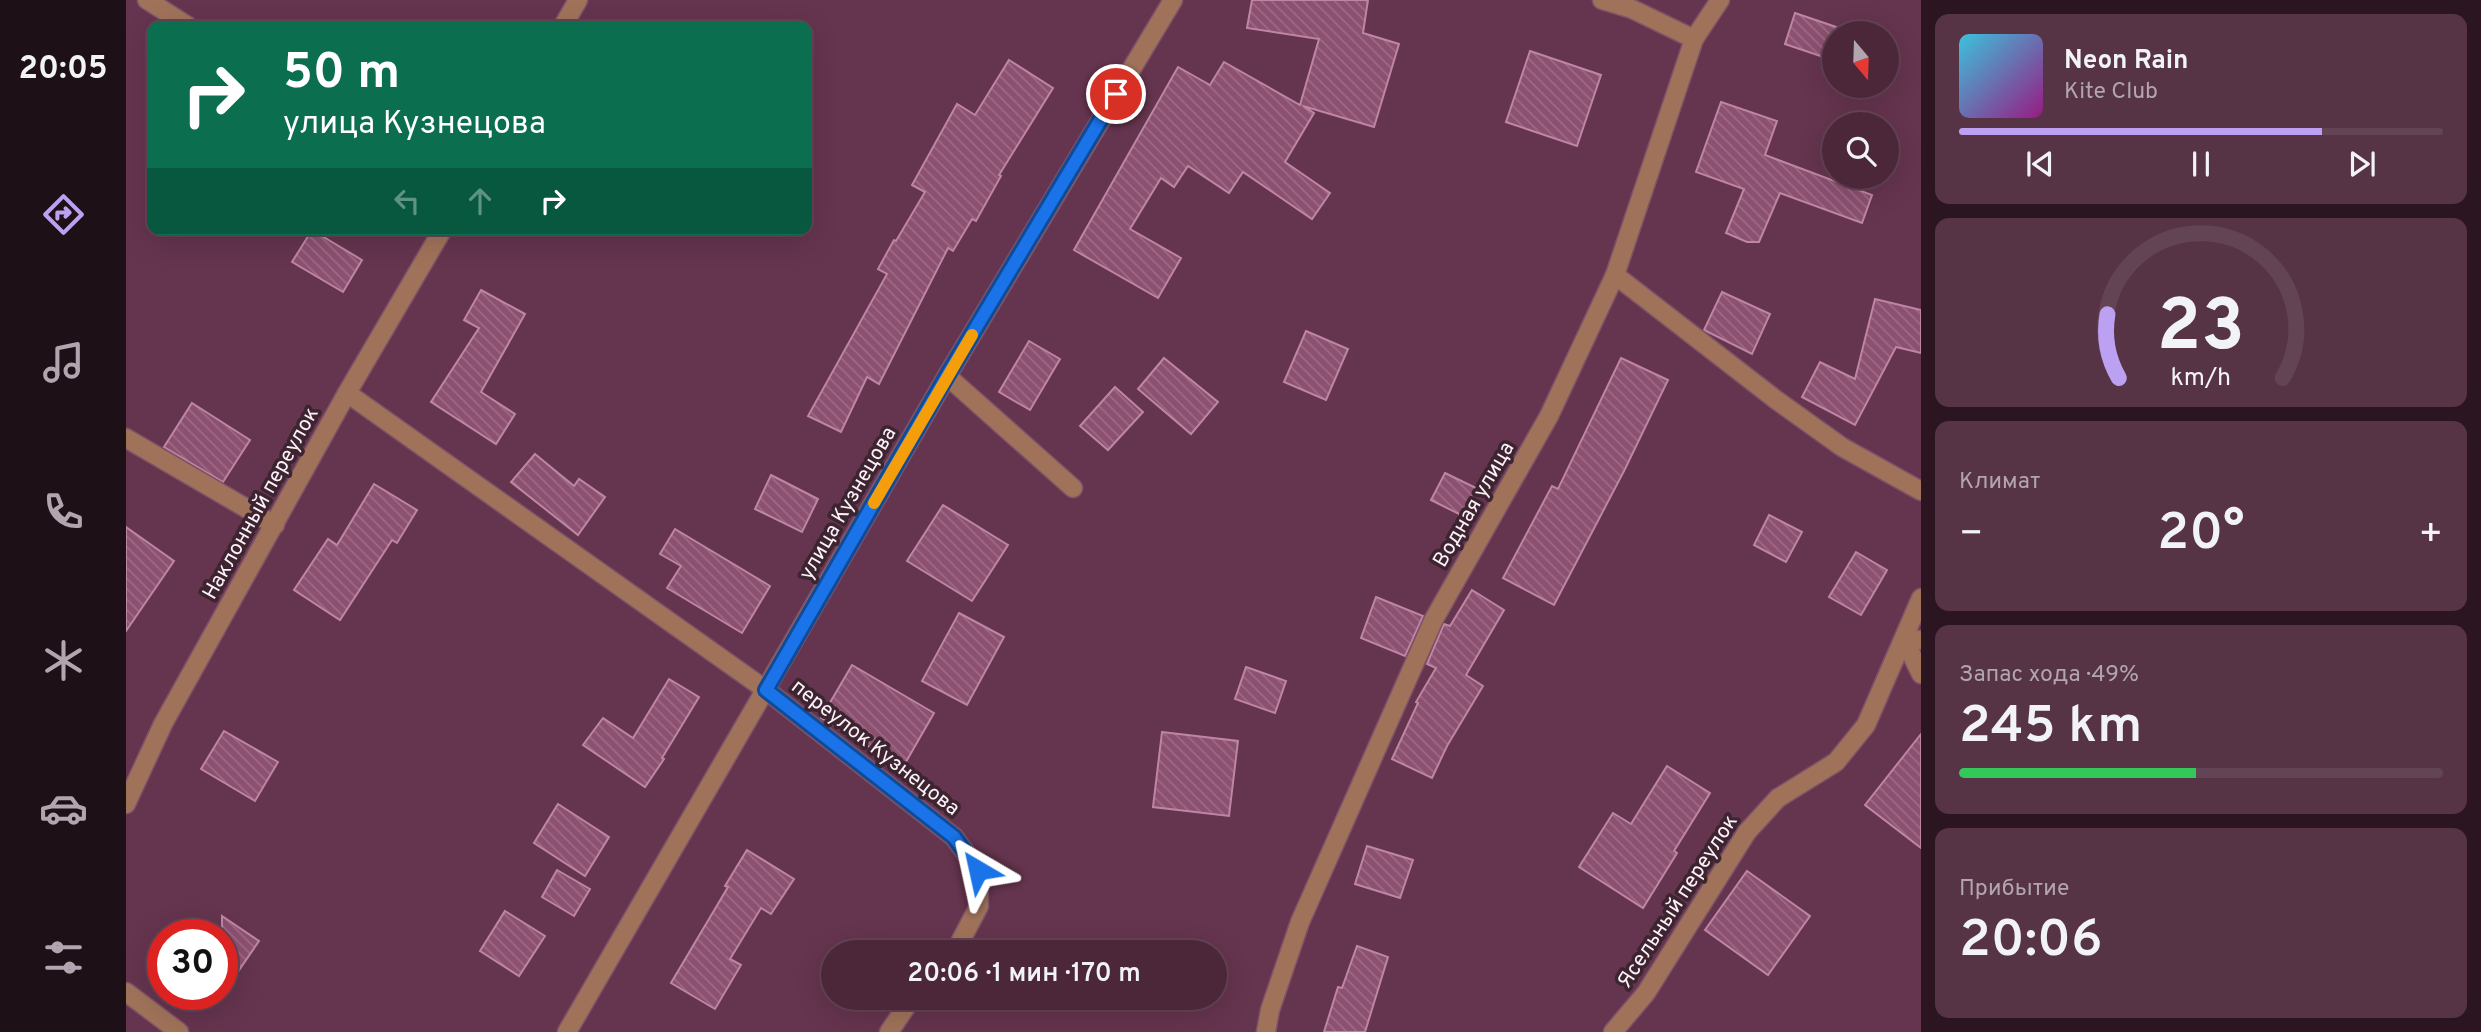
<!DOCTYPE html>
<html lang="ru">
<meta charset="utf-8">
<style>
body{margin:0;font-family:Overpass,sans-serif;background:#563345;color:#f1f3f6;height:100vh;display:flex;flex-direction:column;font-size:26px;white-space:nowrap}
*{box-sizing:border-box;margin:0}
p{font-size:23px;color:#b2a5af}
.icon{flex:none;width:38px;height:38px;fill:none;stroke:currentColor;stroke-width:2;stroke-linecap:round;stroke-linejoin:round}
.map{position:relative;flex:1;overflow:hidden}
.side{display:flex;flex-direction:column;gap:14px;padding:14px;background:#2a1520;width:560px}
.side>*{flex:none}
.hud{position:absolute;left:21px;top:21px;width:665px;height:214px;border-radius:14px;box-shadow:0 7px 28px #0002,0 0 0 2px #634454;background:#0b6e4f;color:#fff;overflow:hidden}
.needle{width:46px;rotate:161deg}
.controls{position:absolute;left:1696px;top:21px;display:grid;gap:14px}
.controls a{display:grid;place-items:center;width:77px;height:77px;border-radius:50%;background:#4c273a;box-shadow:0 7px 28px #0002,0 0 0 2px #634454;font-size:35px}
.speed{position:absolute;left:21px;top:919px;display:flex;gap:14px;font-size:35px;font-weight:700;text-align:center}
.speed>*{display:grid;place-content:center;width:91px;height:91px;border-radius:50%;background:#4c273a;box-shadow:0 7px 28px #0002,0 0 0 2px #634454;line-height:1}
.speed .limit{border:10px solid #d22;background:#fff;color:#111}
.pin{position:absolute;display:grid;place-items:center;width:60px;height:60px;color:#fff;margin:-30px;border:4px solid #fff;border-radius:50%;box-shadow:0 2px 7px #0007}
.me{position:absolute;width:77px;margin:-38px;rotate:324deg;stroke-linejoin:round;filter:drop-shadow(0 0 5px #0008)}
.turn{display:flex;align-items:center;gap:24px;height:147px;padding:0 21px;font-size:32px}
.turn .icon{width:91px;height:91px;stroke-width:2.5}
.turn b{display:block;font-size:49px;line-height:60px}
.lanes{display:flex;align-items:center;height:66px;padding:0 21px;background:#0003;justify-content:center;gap:35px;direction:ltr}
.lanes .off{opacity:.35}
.big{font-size:52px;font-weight:600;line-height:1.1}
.side .tile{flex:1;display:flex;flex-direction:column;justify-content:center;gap:10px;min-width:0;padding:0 24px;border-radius:14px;background:#563345}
.side .dial{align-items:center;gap:0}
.dial svg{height:182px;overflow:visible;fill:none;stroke:#634454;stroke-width:7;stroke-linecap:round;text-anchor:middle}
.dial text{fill:#f1f3f6;stroke:none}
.song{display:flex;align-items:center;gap:21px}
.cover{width:84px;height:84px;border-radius:10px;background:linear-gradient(135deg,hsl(190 70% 55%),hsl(310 70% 35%))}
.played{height:7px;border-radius:4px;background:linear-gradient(90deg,#bca0f2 75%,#634454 75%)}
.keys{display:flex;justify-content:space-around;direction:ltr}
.heat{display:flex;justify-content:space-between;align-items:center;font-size:38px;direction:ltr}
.charge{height:10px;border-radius:5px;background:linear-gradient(90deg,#34c759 49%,#634454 0)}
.trip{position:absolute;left:695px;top:940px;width:406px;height:70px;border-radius:35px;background:#4c273a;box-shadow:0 7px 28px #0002,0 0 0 2px #634454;font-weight:600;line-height:70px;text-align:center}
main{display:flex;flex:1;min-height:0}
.menu{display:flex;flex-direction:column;width:126px;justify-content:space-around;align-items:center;background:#1e1017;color:#b2a5af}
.menu .icon{width:49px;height:49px}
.menu .current{color:#bca0f2}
.menu b{font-size:32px;color:#f1f3f6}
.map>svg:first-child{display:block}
.building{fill:url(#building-back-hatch);stroke:#be86a2;stroke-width:2}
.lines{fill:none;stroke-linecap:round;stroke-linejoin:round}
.service-casing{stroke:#7d5269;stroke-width:21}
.minor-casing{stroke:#7d5269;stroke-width:21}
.service{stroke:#a0725a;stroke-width:18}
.minor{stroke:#a0725a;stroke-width:18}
.route-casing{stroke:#114b97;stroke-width:18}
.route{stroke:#1a73e8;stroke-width:12}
.slow{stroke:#f59e0b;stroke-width:12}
.labels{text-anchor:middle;stroke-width:7;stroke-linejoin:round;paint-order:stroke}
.street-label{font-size:21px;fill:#fdf1f7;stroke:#3c2530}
</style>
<main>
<nav class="menu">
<b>20:05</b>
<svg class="icon current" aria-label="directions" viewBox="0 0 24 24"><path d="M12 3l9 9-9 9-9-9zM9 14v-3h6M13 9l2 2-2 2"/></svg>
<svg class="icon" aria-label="music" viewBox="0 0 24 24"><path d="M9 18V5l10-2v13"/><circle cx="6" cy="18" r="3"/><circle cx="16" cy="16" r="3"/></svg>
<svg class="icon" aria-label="phone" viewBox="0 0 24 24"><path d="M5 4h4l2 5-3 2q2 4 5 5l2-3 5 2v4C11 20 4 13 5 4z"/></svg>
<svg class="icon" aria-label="climate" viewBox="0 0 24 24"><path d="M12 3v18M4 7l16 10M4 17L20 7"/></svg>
<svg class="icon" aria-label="car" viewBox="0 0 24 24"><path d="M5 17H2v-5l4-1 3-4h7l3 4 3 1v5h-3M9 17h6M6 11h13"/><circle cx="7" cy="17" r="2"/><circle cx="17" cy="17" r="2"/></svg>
<svg class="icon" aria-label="filters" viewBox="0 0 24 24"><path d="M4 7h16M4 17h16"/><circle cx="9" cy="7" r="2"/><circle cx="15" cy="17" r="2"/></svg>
</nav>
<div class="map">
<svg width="1795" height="1032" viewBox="0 0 1795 1032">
<defs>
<pattern id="building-back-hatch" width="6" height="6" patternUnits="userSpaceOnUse" patternTransform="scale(1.75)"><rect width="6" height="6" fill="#8c5070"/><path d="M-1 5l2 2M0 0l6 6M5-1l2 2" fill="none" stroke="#9d6a85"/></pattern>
</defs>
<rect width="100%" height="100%" fill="#65344e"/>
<g class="building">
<path d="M1126,0H1242L1237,33L1273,44L1248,127L1177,106L1188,113L1159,162L1204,193L1186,219L1117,172L1103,193L1062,166L1048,187L1035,178L1004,229L1055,258L1032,298L948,250L1052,67L1084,85L1098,62L1174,105L1193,39L1121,28Z"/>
<path d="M1669,13L1716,29L1715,33H1708L1706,60L1659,44Z"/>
<path d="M1404,51L1475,75L1451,146L1380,122Z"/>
<path d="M883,60L927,88L873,175L875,176L850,221L846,219L827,251L822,248L753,384L741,377L715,432L682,416L761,274L752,269L768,240L770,241L799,192L786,185L831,104L849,115Z"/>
<path d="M1595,102L1651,121L1639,155L1746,195L1736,223L1654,193L1633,242H1621L1600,233L1618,189L1570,172Z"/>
<path d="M186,230L236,260L217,292L166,262Z"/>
<path d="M355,290L399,314L355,392L389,414L370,444L305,402L353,328L338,320Z"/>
<path d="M1596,292L1644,314L1626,354L1578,330Z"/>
<path d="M1749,299L1795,310V353L1770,347L1729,425L1676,397L1694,362L1729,379Z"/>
<path d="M1180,331L1222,349L1200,400L1158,382Z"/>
<path d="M903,341L934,359L904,410L873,392Z"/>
<path d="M1038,358L1092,402L1065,434L1012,389Z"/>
<path d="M1495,358L1542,380L1499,469L1428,605L1377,578L1426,486L1432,489Z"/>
<path d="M989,387L1017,412L982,450L954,426Z"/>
<path d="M66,403L124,440L97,482L38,447Z"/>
<path d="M409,454L448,486L453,479L479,497L452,535L385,482Z"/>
<path d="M1319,473L1350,488L1337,516L1305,500Z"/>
<path d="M645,475L692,499L676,532L629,509Z"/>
<path d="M248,484L291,510L271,543L266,540L214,620L168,590L202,539L211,545Z"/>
<path d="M817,505L882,545L846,601L781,561Z"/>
<path d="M1643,515L1676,532L1660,562L1628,545Z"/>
<path d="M0,527L48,561L0,631Z"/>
<path d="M549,529L644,586L616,633L541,588L555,566L534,554Z"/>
<path d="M1730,552L1761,570L1735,615L1703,597Z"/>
<path d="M1346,590L1378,610L1340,675L1357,686L1321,746L1306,778L1266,759L1292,703L1290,702L1310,668L1301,664L1318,624L1324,626Z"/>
<path d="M1250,597L1297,616L1279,656L1235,638Z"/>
<path d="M833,613L878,637L841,705L796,681Z"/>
<path d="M726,665L808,713L777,767L695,718Z"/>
<path d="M1120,667L1160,681L1149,713L1109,699Z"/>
<path d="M543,679L573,697L536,758L538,759L519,787L457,745L477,718L507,738Z"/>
<path d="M98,731L152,762L129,801L75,769Z"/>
<path d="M1036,732L1112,741L1103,816L1027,807Z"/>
<path d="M1795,734V848L1739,805Z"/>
<path d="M1541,766L1584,793L1548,851L1551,853L1517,908L1453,867L1487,813L1505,824Z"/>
<path d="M432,804L483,837L459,876L408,843Z"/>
<path d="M1241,846L1287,860L1274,898L1229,884Z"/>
<path d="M621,850L668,879L645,914L635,908L604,959L615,965L589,1009L545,983L602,887L599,886Z"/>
<path d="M431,870L464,889L448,916L416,897Z"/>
<path d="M1621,871L1684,916L1642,975L1579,930Z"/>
<path d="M379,911L419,936L393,976L354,951Z"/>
<path d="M96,916L133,941L96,995Z"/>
<path d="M1231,946L1262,957L1239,1032H1198L1212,987L1216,988Z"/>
</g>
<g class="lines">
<defs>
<g id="service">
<path d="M1489,275L1649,399L1716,447L1795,491"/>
<path d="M821,376L947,488"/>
<path d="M1778,639L1795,640"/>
</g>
<g id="minor">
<path d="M21,0L62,26"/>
<path d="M1476,0L1506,9L1568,39"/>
<path d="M437,26L452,0"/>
<path d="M221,393L640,690L828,837L852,870L853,906L833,944L826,952"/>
<path d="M0,438L149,525"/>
<path d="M1778,639L1795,674"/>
<path d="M0,804L37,724L221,393L317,229"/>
<path d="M0,992L53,1032"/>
<path d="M441,1032L821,376L1047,0"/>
<path d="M763,1032L786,998"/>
<path d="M1140,1032L1144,1010L1174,922L1308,619L1423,416L1489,275L1568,39L1594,0"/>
<path d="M1487,1032L1520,993L1621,832L1652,798L1710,762L1740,725L1795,598"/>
</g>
</defs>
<use href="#service" class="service-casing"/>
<use href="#minor" class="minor-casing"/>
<use href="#service" class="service"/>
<use href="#minor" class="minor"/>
</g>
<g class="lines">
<defs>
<path id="route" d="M852,870L828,837L640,690L821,376L990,94"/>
</defs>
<use href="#route" class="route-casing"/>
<use href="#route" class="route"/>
<path class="slow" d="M748,503L846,335"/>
</g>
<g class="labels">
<g class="street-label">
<text transform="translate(134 503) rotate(-61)" y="7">Наклонный переулок</text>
<text transform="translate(721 503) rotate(-60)" y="7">улица Кузнецова</text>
<text transform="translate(1347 504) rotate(-60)" y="7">Водная улица</text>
<text transform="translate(750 747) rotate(38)" y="7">переулок Кузнецова</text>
<text transform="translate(1551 901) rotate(-57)" y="7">Ясельный переулок</text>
</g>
</g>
</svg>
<div class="controls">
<a><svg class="needle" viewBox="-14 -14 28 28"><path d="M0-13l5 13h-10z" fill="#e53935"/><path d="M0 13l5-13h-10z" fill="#b2a5af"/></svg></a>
<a><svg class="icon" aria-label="search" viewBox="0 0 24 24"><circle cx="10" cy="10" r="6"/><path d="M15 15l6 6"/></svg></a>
</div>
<div class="speed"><div class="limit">30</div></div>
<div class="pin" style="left:990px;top:94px;background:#d93025"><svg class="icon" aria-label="arrive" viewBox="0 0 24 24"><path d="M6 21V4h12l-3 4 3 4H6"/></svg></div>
<svg class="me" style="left:852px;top:870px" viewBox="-20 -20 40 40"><path d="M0-17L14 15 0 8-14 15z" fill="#1a73e8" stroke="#fff" stroke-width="4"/></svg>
<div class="trip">20:06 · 1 мин · 170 m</div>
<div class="hud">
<div class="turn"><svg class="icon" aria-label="right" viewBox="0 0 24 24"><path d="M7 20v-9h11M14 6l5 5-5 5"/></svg><div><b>50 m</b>улица Кузнецова</div></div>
<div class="lanes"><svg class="icon off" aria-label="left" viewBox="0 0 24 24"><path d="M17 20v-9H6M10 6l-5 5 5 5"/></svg><svg class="icon off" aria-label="ahead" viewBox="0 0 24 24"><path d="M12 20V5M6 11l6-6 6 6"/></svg><svg class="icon" aria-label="right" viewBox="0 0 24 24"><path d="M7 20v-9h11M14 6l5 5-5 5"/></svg></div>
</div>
</div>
<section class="side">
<div class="tile">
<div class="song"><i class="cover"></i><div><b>Neon Rain</b><p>Kite Club</p></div></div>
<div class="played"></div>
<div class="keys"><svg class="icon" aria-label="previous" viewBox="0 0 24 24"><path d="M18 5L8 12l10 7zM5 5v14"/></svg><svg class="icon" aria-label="pause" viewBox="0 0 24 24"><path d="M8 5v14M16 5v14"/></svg><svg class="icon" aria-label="next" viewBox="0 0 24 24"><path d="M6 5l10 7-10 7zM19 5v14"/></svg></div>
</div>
<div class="tile dial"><svg viewBox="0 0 100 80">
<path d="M14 69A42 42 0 1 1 86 69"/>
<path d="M14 69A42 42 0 0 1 9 41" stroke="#bca0f2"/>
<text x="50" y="56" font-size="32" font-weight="700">23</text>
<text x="50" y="72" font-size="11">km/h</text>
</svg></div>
<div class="tile"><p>Климат</p>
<div class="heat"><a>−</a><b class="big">20°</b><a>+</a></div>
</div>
<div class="tile"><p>Запас хода · 49%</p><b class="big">245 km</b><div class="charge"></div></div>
<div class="tile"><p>Прибытие</p><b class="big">20:06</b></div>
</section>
</main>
